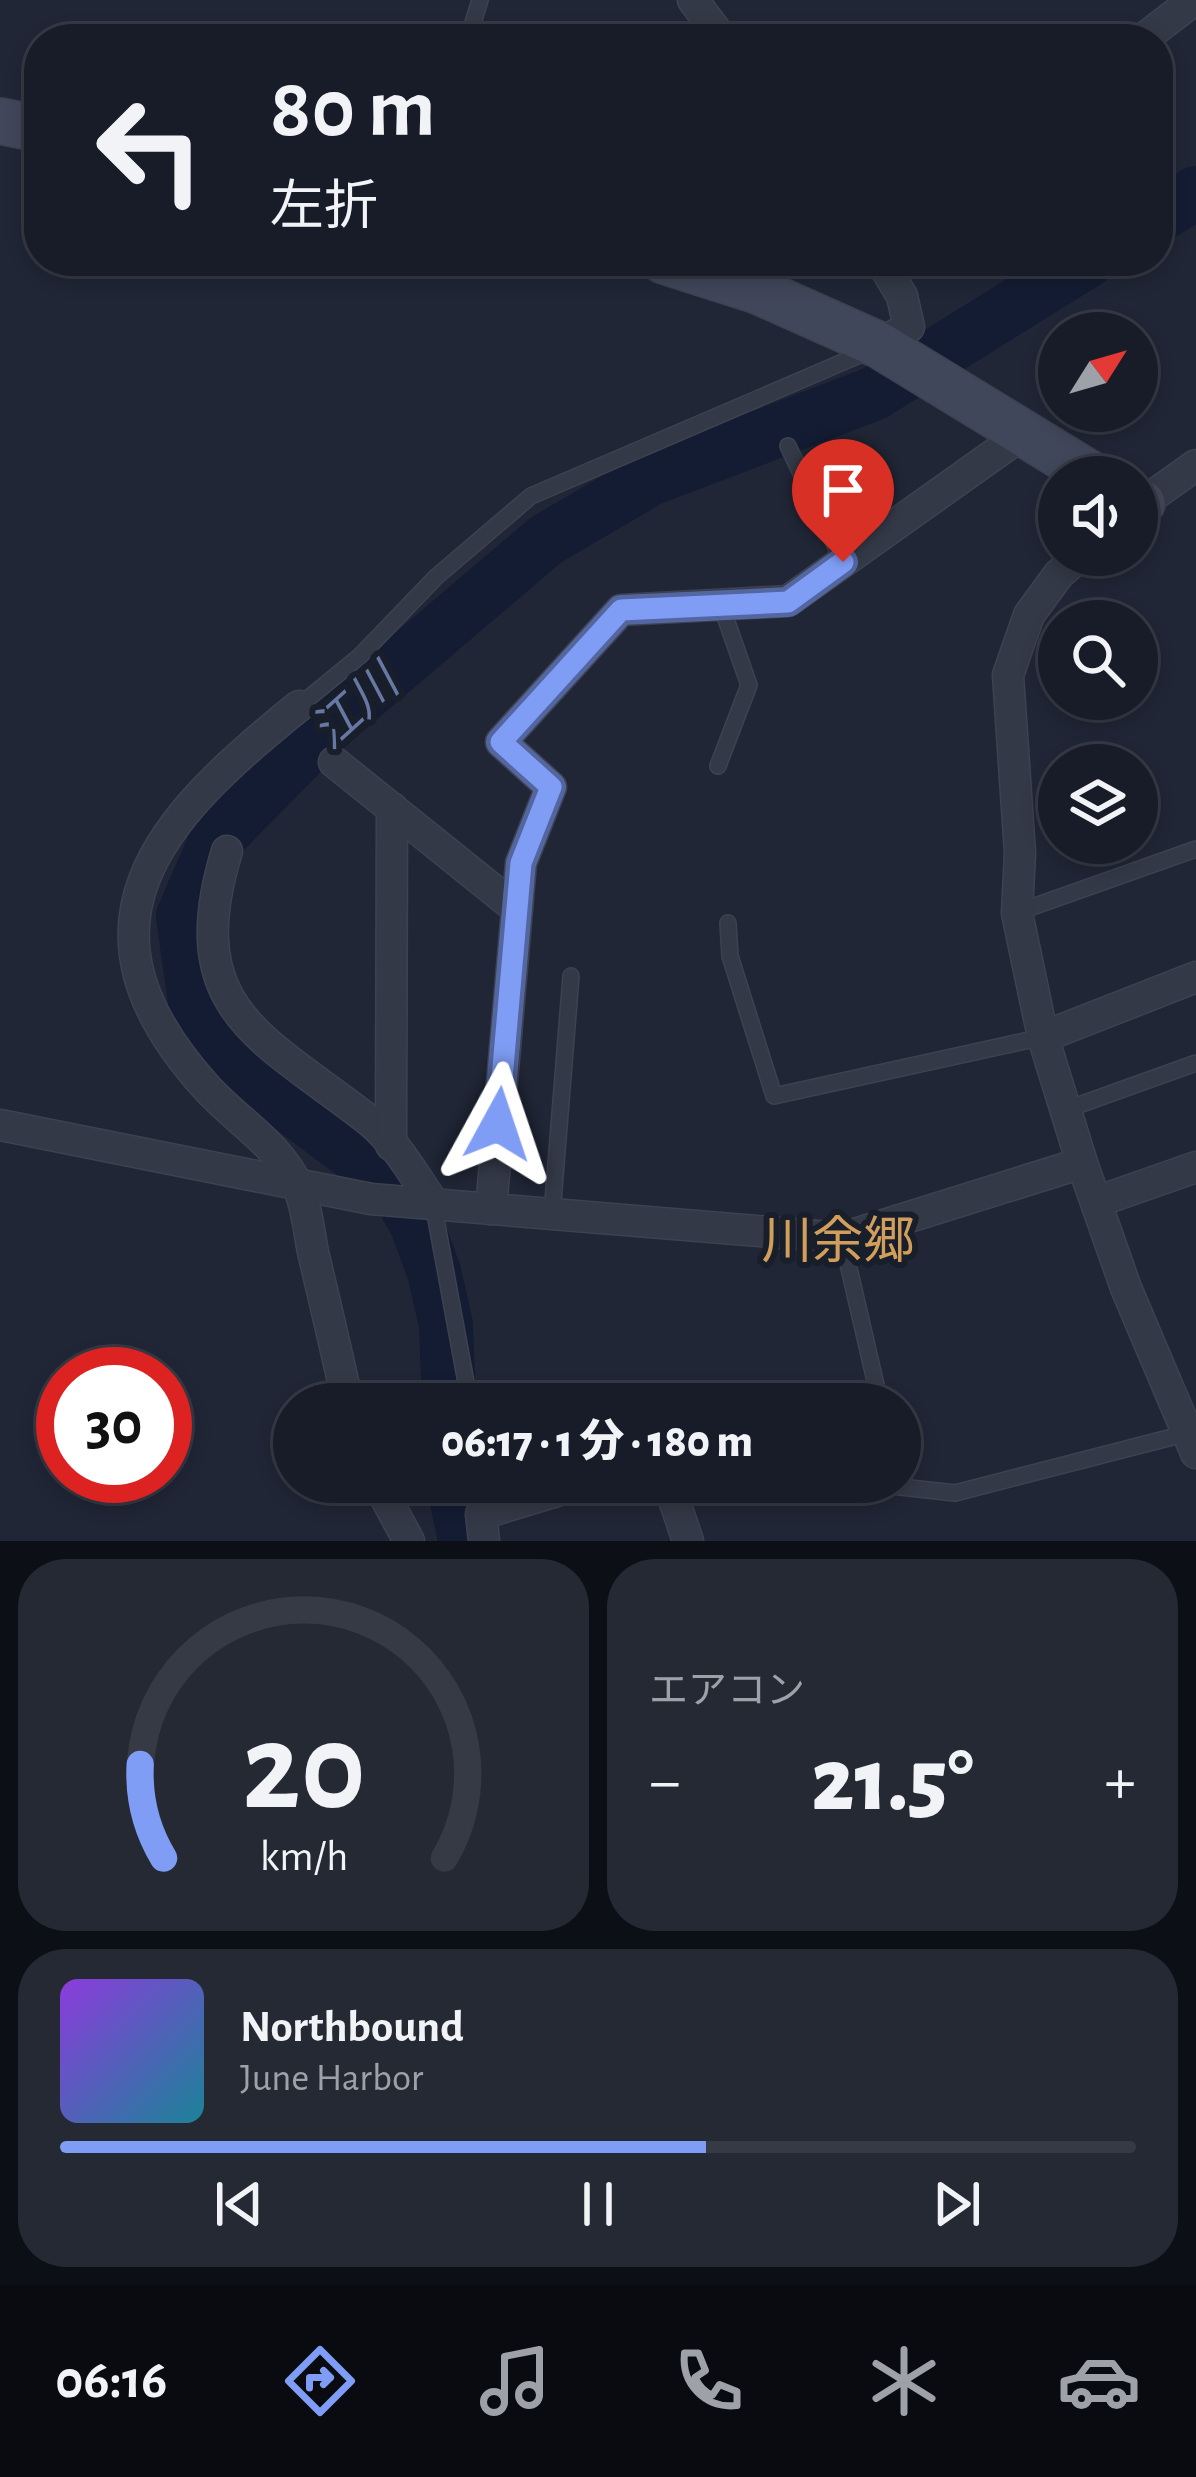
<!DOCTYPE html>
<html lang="ja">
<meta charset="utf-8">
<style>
body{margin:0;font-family:"Alegreya Sans","Noto Sans JP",sans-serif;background:#252934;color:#f1f3f6;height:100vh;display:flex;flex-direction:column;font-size:45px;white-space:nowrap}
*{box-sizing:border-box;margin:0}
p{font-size:39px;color:#9fa1a8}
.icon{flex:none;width:66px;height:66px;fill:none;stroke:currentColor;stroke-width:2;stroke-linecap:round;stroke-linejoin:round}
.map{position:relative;height:1541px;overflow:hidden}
.details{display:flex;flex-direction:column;gap:18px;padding:18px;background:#0d0f16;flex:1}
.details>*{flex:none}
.guide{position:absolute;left:24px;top:24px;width:1149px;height:252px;border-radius:48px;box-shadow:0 6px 18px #0003,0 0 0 3px #363a45;background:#181c28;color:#f1f3f6;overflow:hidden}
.needle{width:78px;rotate:53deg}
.controls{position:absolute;left:1038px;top:312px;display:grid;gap:24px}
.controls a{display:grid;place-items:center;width:120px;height:120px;border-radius:50%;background:#181c28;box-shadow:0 6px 18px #0003,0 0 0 3px #363a45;font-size:60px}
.speed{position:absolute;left:36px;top:1347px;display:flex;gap:24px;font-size:60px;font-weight:700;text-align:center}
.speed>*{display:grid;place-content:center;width:156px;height:156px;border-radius:50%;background:#181c28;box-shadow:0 6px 18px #0003,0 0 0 3px #363a45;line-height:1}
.speed .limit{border:18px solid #d22;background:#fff;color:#111}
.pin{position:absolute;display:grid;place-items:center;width:102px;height:102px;color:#fff;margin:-123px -51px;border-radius:50% 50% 50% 0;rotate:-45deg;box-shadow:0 0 12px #0007}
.pin .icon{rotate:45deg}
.me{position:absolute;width:132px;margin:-66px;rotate:5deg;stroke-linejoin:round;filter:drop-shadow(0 0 9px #0008)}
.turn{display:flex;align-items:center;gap:42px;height:252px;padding:0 48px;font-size:54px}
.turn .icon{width:156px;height:156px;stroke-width:2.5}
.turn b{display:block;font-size:84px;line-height:102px}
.big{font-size:90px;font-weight:800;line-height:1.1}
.details .tile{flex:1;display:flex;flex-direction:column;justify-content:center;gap:18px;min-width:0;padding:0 42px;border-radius:48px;background:#252934}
.details .dial{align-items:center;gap:0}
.dial svg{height:312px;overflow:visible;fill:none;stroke:#363a45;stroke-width:7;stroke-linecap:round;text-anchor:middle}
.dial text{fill:#f1f3f6;stroke:none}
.song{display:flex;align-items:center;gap:36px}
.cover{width:144px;height:144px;border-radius:18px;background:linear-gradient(135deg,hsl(270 70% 55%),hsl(190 70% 35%))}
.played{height:12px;border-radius:6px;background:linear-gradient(90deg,#809df6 60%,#363a45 60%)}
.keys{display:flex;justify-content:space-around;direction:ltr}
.heat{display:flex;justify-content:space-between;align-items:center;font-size:66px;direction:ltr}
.details .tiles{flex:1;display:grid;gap:18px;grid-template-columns:1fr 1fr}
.tile:last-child{grid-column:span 2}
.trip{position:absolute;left:273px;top:1383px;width:648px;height:120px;border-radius:60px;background:#181c28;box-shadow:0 6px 18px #0003,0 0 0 3px #363a45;font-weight:800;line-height:120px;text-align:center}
.menu{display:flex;height:192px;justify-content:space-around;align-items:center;background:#0a0b10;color:#9fa1a8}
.menu .icon{width:84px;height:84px}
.menu .current{color:#809df6}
.menu b{font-size:54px;color:#f1f3f6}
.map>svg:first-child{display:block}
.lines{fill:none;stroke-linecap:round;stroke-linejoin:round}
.river{stroke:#141c33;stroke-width:54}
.lane-casing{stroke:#3d4251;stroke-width:18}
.street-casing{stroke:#3d4251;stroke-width:33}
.secondary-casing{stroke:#3d4251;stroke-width:48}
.lane{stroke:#333947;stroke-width:15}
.street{stroke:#333947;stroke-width:30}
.secondary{stroke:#41475a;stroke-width:45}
.route-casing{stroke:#5366a0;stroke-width:30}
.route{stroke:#809df6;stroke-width:21}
.labels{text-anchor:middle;stroke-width:12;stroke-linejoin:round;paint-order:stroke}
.water-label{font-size:48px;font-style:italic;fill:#6678a3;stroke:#191e2b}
.quarter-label{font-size:51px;fill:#d19f5b;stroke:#191e2b}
</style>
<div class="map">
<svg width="1196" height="1541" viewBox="0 0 1196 1541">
<rect width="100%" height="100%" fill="#202636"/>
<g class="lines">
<g class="river">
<path d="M1158,216L1196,193"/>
<path d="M449,1404L446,1324L434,1272L416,1223L393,1183L251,1077L195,1003L183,916L216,840L331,723L546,540L650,479L873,394L1087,261"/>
<path d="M453,1482L465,1541"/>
</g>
<defs>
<g id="lane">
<path d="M468,39L480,0"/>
<path d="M788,446L843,562"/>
<path d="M299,706L360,656L436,577L531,496L871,350"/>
<path d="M718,766L749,685L721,605"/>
<path d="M1018,912L1196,849"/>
<path d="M728,923L730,956L774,1096L1043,1037"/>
<path d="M1065,1110L1196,1063"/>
<path d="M433,1203L470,1404"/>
<path d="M552,1214L571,976"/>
<path d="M842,1238L876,1385"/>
<path d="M478,1482L481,1514"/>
<path d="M892,1486L955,1493L1188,1433"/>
</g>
<g id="street">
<path d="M693,0L722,39"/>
<path d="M1143,39L1194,0"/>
<path d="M879,345L909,327L902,296L881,261"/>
<path d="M1137,507L1196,465"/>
<path d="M1081,555L1059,574L1029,615L1008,675L1020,853L1017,913L1043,1037L1082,1163L1126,1288L1196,1453"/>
<path d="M299,706C158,819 59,925 207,1088C238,1122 280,1145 299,1189C307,1208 309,1232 313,1252C325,1303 337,1353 348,1404"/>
<path d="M334,762L517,909"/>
<path d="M227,851C178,1011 263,1037 371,1122C396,1143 415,1176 433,1203"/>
<path d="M1043,1037L1196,977"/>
<path d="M0,1125L371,1199L842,1238L1082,1163"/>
<path d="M391,1145L392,808"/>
<path d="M1096,1202L1196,1167"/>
<path d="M491,1209L521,863L551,787L501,742L621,610L788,601L1020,436"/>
<path d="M377,1482L409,1541"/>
<path d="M668,1482L688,1541"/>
<path d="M484,1541L481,1514L587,1482"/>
</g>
<g id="secondary">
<path d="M0,121L39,129"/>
<path d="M664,261L758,291L879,345L1095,477"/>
<path d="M1137,500L1142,503"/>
</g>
</defs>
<use href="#lane" class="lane-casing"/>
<use href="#street" class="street-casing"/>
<use href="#secondary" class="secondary-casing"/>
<use href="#lane" class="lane"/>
<use href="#street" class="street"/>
<use href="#secondary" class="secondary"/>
</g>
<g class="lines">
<defs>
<path id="route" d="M498,1124L521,863L551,787L501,742L621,610L788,602L843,562"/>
</defs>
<use href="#route" class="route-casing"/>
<use href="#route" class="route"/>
</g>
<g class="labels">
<g class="water-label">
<text transform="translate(354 706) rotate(-42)" y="17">江川</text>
</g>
<g class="quarter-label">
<text x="838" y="1258">川余郷</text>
</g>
</g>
</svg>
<div class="controls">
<a><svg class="needle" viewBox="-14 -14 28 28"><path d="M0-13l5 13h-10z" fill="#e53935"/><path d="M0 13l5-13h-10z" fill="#9fa1a8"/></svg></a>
<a><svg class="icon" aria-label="sound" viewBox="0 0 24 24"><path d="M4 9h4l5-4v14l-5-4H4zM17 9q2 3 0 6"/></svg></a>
<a><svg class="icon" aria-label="search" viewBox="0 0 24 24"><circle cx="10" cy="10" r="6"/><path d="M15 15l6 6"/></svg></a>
<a><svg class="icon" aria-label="layers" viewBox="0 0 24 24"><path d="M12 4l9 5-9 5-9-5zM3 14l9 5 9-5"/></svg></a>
</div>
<div class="speed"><div class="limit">30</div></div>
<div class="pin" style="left:843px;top:562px;background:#d93025"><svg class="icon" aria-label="arrive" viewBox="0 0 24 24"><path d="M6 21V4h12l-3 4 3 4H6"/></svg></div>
<svg class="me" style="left:498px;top:1124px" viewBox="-20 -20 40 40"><path d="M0-17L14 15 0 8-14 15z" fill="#809df6" stroke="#fff" stroke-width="4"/></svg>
<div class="trip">06:17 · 1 分 · 180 m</div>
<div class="guide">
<div class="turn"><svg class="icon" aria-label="left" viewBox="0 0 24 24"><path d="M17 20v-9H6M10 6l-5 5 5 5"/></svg><div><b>80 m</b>左折</div></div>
</div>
</div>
<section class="details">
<div class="tiles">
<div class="tile dial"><svg viewBox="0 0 100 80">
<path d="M14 69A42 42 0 1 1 86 69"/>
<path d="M14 69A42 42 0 0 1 8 45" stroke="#809df6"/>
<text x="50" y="56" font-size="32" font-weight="700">20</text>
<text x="50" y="72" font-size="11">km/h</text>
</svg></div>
<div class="tile"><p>エアコン</p>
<div class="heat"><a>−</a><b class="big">21.5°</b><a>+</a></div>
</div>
<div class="tile">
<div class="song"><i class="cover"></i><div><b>Northbound</b><p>June Harbor</p></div></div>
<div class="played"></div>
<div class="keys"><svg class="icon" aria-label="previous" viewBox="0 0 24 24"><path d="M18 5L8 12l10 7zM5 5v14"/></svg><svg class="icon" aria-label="pause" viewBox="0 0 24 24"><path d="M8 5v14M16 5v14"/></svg><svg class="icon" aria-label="next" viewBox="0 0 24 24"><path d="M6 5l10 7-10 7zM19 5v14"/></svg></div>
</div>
</div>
</section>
<nav class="menu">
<b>06:16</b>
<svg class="icon current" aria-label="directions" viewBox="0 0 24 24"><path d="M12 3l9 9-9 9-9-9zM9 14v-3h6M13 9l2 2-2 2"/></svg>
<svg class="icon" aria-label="music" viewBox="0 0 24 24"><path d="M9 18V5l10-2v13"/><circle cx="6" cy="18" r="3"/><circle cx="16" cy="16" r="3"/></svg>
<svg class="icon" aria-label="phone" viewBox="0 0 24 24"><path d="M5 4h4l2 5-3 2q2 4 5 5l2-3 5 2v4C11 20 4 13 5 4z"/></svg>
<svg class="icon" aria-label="climate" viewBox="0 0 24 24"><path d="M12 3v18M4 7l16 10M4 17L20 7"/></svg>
<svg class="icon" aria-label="car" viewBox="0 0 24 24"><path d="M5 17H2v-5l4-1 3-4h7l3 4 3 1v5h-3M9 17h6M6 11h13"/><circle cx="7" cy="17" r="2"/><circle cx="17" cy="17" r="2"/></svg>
</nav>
